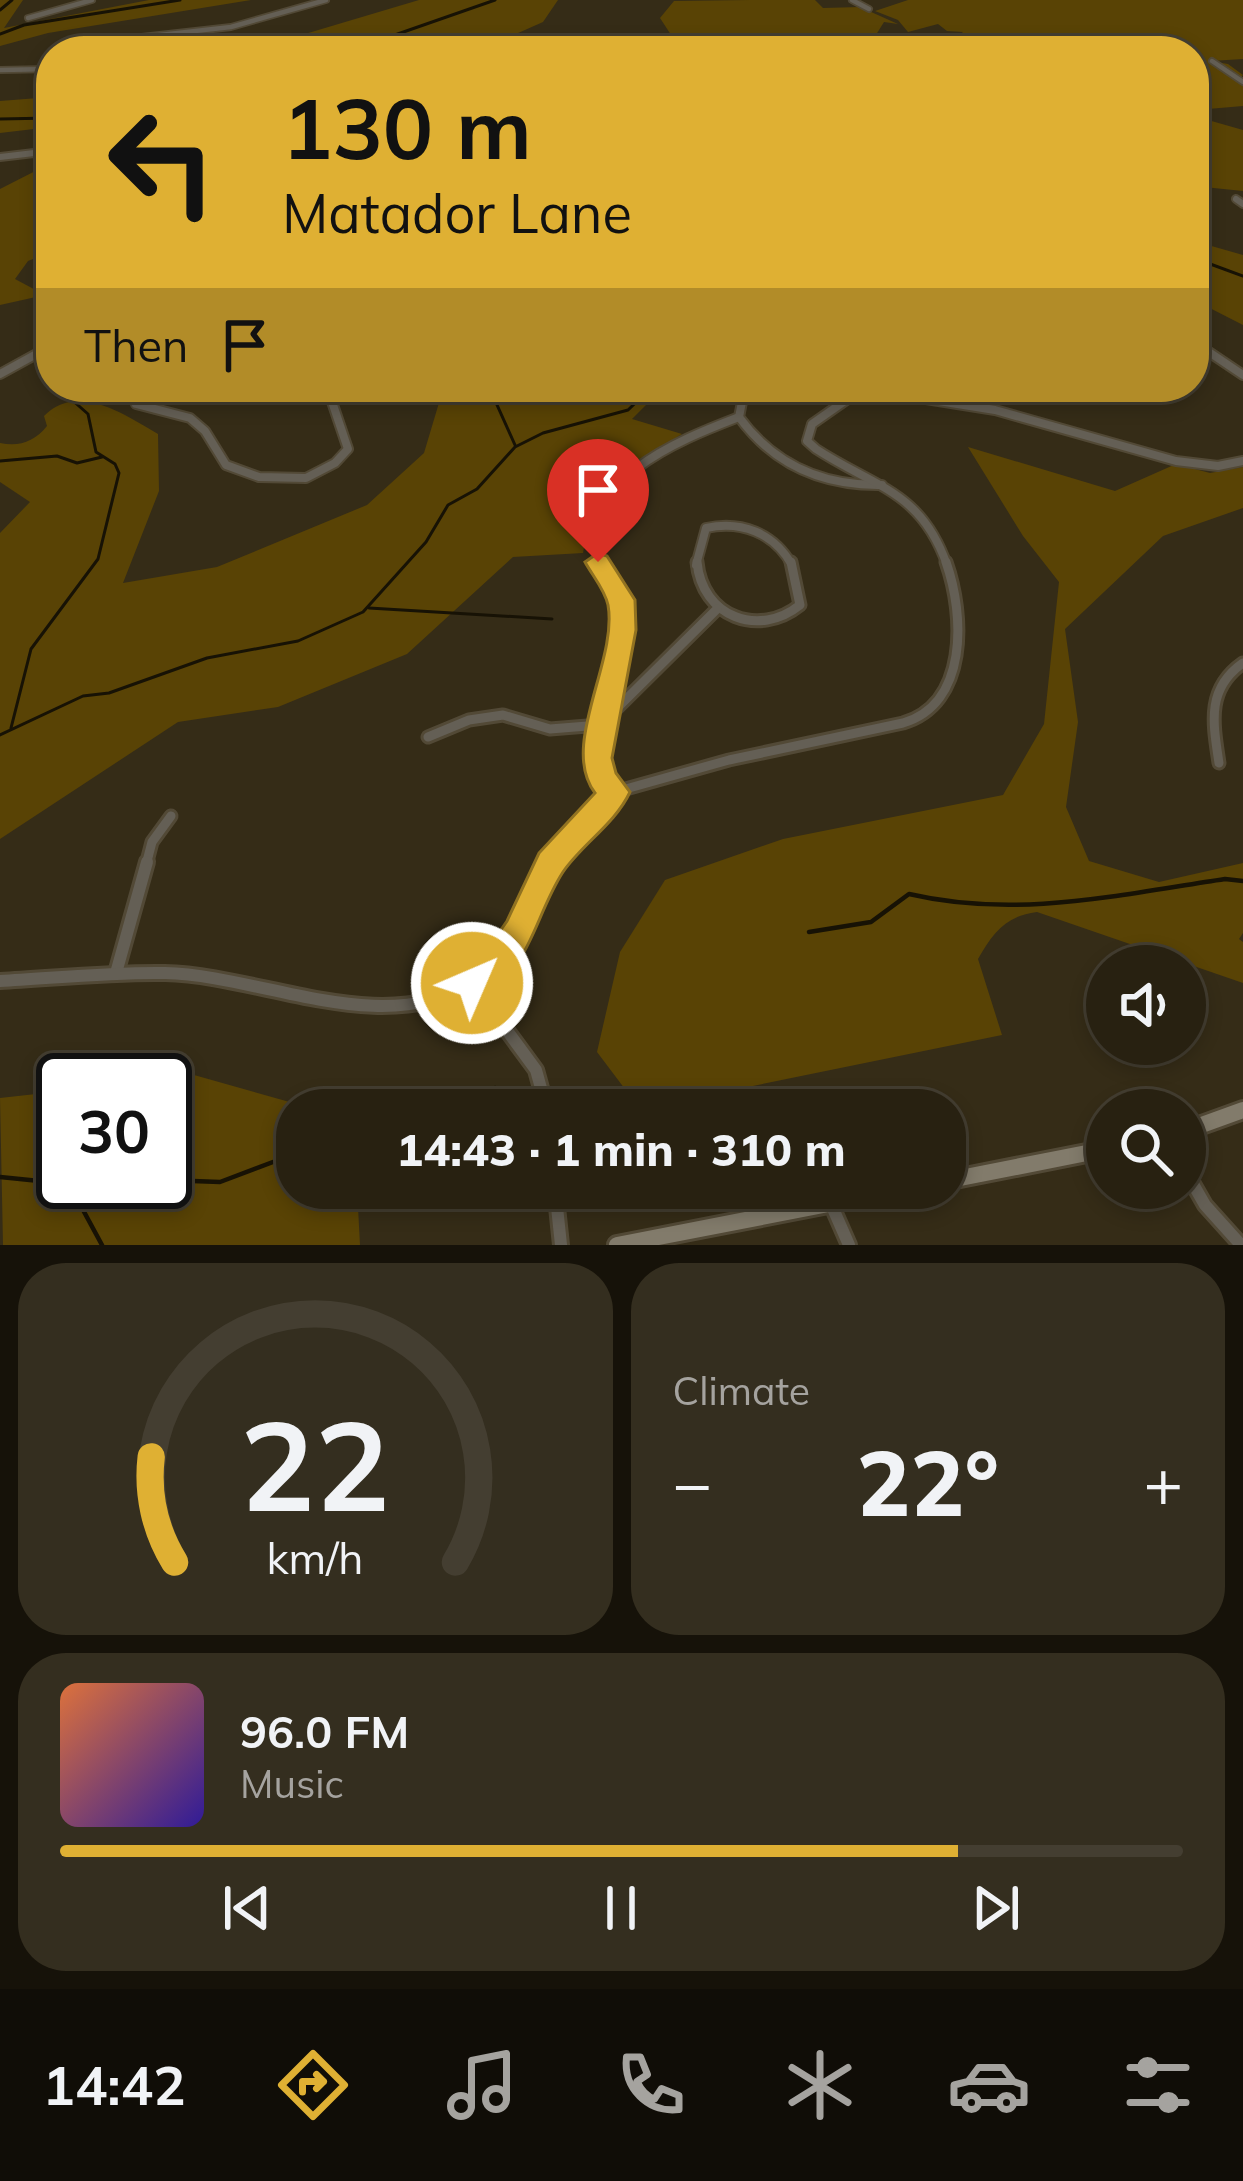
<!DOCTYPE html>
<meta charset="utf-8">
<style>
body{margin:0;font-family:Mulish,sans-serif;background:#342e1f;color:#f1f3f6;height:100vh;display:flex;flex-direction:column;font-size:45px;white-space:nowrap}
*{box-sizing:border-box;margin:0}
p{font-size:39px;color:#a5a39f}
.icon{flex:none;width:66px;height:66px;fill:none;stroke:currentColor;stroke-width:2;stroke-linecap:round;stroke-linejoin:round}
.map{position:relative;height:1245px;overflow:hidden}
.details{display:flex;flex-direction:column;gap:18px;padding:18px;background:#161209;flex:1}
.details>*{flex:none}
.banner{position:absolute;left:36px;top:36px;width:1173px;height:366px;border-radius:48px;box-shadow:0 6px 18px #0003,0 0 0 3px #443e31;background:#dfb033;color:#111;overflow:hidden}
.tools{position:absolute;left:1086px;top:945px;display:grid;gap:24px}
.tools a{display:grid;place-items:center;width:120px;height:120px;border-radius:50%;background:#282111;box-shadow:0 6px 18px #0003,0 0 0 3px #443e31;font-size:60px}
.speed{position:absolute;left:36px;top:1053px;display:flex;gap:24px;font-size:60px;font-weight:700;text-align:center}
.speed>*{display:grid;place-content:center;width:156px;height:156px;border-radius:50%;background:#282111;box-shadow:0 6px 18px #0003,0 0 0 3px #443e31;line-height:1}
.speed .limit{border:6px solid #111;border-radius:18px;background:#fff;color:#111}
.pin{position:absolute;display:grid;place-items:center;width:102px;height:102px;color:#fff;margin:-123px -51px;border-radius:50% 50% 50% 0;rotate:-45deg;box-shadow:0 0 12px #0007}
.pin .icon{rotate:45deg}
.me{position:absolute;width:132px;margin:-66px;rotate:45deg;stroke-linejoin:round;filter:drop-shadow(0 0 9px #0008)}
.turn{display:flex;align-items:center;gap:42px;height:252px;padding:0 48px;font-size:54px}
.turn .icon{width:156px;height:156px;stroke-width:2.5}
.turn b{display:block;font-size:84px;line-height:102px}
.then{display:flex;align-items:center;height:114px;padding:0 48px;background:#0003;gap:24px;font-size:45px}
.big{font-size:90px;font-weight:800;line-height:1.1}
.details .tile{flex:1;display:flex;flex-direction:column;justify-content:center;gap:18px;min-width:0;padding:0 42px;border-radius:48px;background:#342e1f}
.details .dial{align-items:center;gap:0}
.dial svg{height:312px;overflow:visible;fill:none;stroke:#443e31;stroke-width:7;stroke-linecap:round;text-anchor:middle}
.dial text{fill:#f1f3f6;stroke:none}
.song{display:flex;align-items:center;gap:36px}
.cover{width:144px;height:144px;border-radius:18px;background:linear-gradient(135deg,hsl(20 70% 55%),hsl(250 70% 35%))}
.played{height:12px;border-radius:6px;background:linear-gradient(90deg,#dfb033 80%,#443e31 80%)}
.keys{display:flex;justify-content:space-around;direction:ltr}
.heat{display:flex;justify-content:space-between;align-items:center;font-size:66px;direction:ltr}
.details .tiles{flex:1;display:grid;gap:18px;grid-template-columns:1fr 1fr}
.tile:last-child{grid-column:span 2}
.trip{position:absolute;left:276px;top:1089px;width:690px;height:120px;border-radius:48px;background:#282111;box-shadow:0 6px 18px #0003,0 0 0 3px #443e31;font-weight:800;line-height:120px;text-align:center}
.tabs{display:flex;height:192px;justify-content:space-around;align-items:center;background:#100d07;color:#a5a39f}
.tabs .icon{width:84px;height:84px}
.tabs .active{color:#dfb033}
.tabs b{font-size:54px;color:#f1f3f6}
.map>svg:first-child{display:block}
.green{fill:#594305}
.lines{fill:none;stroke-linecap:round;stroke-linejoin:round}
.stream-far1{stroke:#171205;stroke-width:3}
.stream{stroke:#171205;stroke-width:4.5}
.street-far4-casing{stroke:#524936;stroke-width:8}
.street-far3-casing{stroke:#524936;stroke-width:10}
.street-far2-casing{stroke:#524936;stroke-width:12}
.street-far1-casing{stroke:#524936;stroke-width:15}
.street-casing{stroke:#524936;stroke-width:18}
.secondary-casing{stroke:#524936;stroke-width:22}
.street-far4{stroke:#645f55;stroke-width:4.5}
.street-far3{stroke:#645f55;stroke-width:6}
.street-far2{stroke:#645f55;stroke-width:8}
.street-far1{stroke:#645f55;stroke-width:9}
.street{stroke:#645f55;stroke-width:12}
.secondary{stroke:#827b6b;stroke-width:16}
.route{fill:#dfb033;stroke:#917221;stroke-width:3}
</style>
<div class="map">
<svg width="1243" height="1245" viewBox="0 0 1243 1245">
<rect width="100%" height="100%" fill="#352c17"/>
<g class="green">
<path d="M0,0H23L4,28L149,0H251L48,33L0,46Z"/>
<path d="M419,0H558L543,22L477,51H283L278,42Z"/>
<path d="M749,0H815L823,8L860,7L898,24L884,22L869,46L851,45L857,51H666L675,41L660,18L674,1Z"/>
<path d="M908,0H1243V59L1211,61L1228,64L1243,75L1237,81L1243,86V106L1208,109L1194,100V51H989L992,47L980,45L973,51H933L929,48L943,47L963,32L947,31L938,24L908,32L898,20L875,11Z"/>
<path d="M51,97V127L0,133V101Z"/>
<path d="M1201,118L1243,130V191L1194,186V151H1209Z"/>
<path d="M51,163V252L28,261L15,279L45,295L0,305V189Z"/>
<path d="M1194,241L1243,255V325L1194,300Z"/>
<path d="M438,387H569L571,397L594,404L630,387H664L632,419L682,434L630,467L590,514L583,553L513,557L407,654L278,707L178,722L0,839V533L30,502L0,482V443C19,447 34,442 47,426L44,416C78,382 123,414 158,434L159,491L123,583L217,567L367,505L424,453L441,396Z"/>
<path d="M968,447L1115,491L1176,464L1210,473L1243,467V508L1163,536L1065,629L1078,722L1066,807L1089,861L1159,882L1243,863V933L1239,939L1243,942V983L1037,912C1005,916 993,933 978,959L1002,1035L640,1109L597,1052L620,952L665,880L783,839L1003,795L1044,724L1059,582L1023,536Z"/>
<path d="M187,1073L318,1110H297V1188H357L360,1245H3L0,1098L63,1091V1182H165V1080H145Z"/>
</g>
<g class="lines">
<g class="stream-far1">
<path d="M0,10L12,0"/>
<path d="M0,34L24,25L180,0"/>
<path d="M793,44L803,51"/>
<path d="M349,51L495,0"/>
<path d="M0,119L51,118"/>
<path d="M46,140L51,136"/>
<path d="M1194,258L1243,276"/>
<path d="M43,377L51,381"/>
<path d="M61,387L65,392"/>
<path d="M489,387L515,445"/>
<path d="M0,461L57,456L77,463L102,457"/>
<path d="M369,608L552,619"/>
<path d="M11,728L31,649L98,559L119,473L115,464L96,452L88,414L71,399"/>
<path d="M0,735L83,696L109,693L207,658L298,641L363,612L426,542L448,505L477,489L515,447L543,433L628,410L652,387"/>
</g>
<g class="stream">
<path d="M809,932L871,922L909,894C1016,919 1118,895 1225,879L1243,881"/>
<path d="M453,1110L495,1088"/>
<path d="M0,1177L69,1184L102,1245"/>
<path d="M165,1180L220,1182L297,1153"/>
</g>
<defs>
<g id="street-far4">
<path d="M852,0L869,9"/>
<path d="M28,18L92,0"/>
<path d="M86,51L124,39L231,27L326,0"/>
<path d="M532,51L538,42"/>
<path d="M1212,61L1243,82"/>
<path d="M0,70L51,69"/>
</g>
<g id="street-far3">
<path d="M0,157L51,151"/>
<path d="M1236,199L1243,204"/>
</g>
<g id="street-far2">
<path d="M1194,342L1243,375"/>
<path d="M0,374L51,346"/>
<path d="M745,387L739,417C774,465 823,486 882,485"/>
<path d="M136,404L190,418L205,431L226,465L259,477L306,478L335,463L348,449L327,387"/>
<path d="M600,565C572,482 679,440 739,417"/>
<path d="M696,565L706,528C741,520 774,533 792,565"/>
<path d="M947,565C921,491 876,488 816,449L807,441L812,424L852,396L901,395L995,410L1176,461L1218,466L1243,461"/>
</g>
<g id="street-far1">
<path d="M697,562C702,617 759,638 800,605L791,562"/>
<path d="M428,737L469,720L503,715L550,729L600,725L623,619L620,598L599,562"/>
<path d="M1219,763C1213,723 1206,689 1243,663"/>
<path d="M615,792C594,772 597,753 600,725L717,609"/>
<path d="M146,865L152,842L171,816"/>
<path d="M549,865L615,792L729,760L903,723C968,704 965,616 946,562"/>
</g>
<g id="street">
<path d="M116,973L147,862"/>
<path d="M0,981C55,978 111,972 165,973C261,975 381,1039 472,983C515,957 528,903 551,862"/>
<path d="M472,983L536,1070L547,1110"/>
<path d="M1185,1170L1205,1205L1241,1245"/>
<path d="M555,1188L561,1245"/>
<path d="M831,1204L849,1245"/>
</g>
<g id="secondary">
<path d="M1185,1131L1243,1110"/>
<path d="M945,1181L1107,1149"/>
<path d="M617,1245L911,1188"/>
</g>
</defs>
<use href="#street-far4" class="street-far4-casing"/>
<use href="#street-far3" class="street-far3-casing"/>
<use href="#street-far2" class="street-far2-casing"/>
<use href="#street-far1" class="street-far1-casing"/>
<use href="#street" class="street-casing"/>
<use href="#secondary" class="secondary-casing"/>
<use href="#street-far4" class="street-far4"/>
<use href="#street-far3" class="street-far3"/>
<use href="#street-far2" class="street-far2"/>
<use href="#street-far1" class="street-far1"/>
<use href="#street" class="street"/>
<use href="#secondary" class="secondary"/>
</g>
<path class="route" d="M598,553L607,556L635,600L636,630L612,758L616,773L630,792C615,824 582,844 563,872C533,918 530,977 472,1001L460,995L454,983L460,971L493,941L507,921L539,853L595,793C559,746 618,661 608,605C605,590 592,575 585,562Z"/>
</svg>
<div class="tools">
<a><svg class="icon" aria-label="sound" viewBox="0 0 24 24"><path d="M4 9h4l5-4v14l-5-4H4zM17 9q2 3 0 6"/></svg></a>
<a><svg class="icon" aria-label="search" viewBox="0 0 24 24"><circle cx="10" cy="10" r="6"/><path d="M15 15l6 6"/></svg></a>
</div>
<div class="speed"><div class="limit">30</div></div>
<div class="pin" style="left:598px;top:562px;background:#d93025"><svg class="icon" aria-label="arrive" viewBox="0 0 24 24"><path d="M6 21V4h12l-3 4 3 4H6"/></svg></div>
<svg class="me" style="left:472px;top:983px" viewBox="-20 -20 40 40"><circle r="17" fill="#dfb033" stroke="#fff" stroke-width="3"/><path d="M0-11L8 9 0 5-8 9z" fill="#fff"/></svg>
<div class="trip">14:43 · 1 min · 310 m</div>
<div class="banner">
<div class="turn"><svg class="icon" aria-label="left" viewBox="0 0 24 24"><path d="M17 20v-9H6M10 6l-5 5 5 5"/></svg><div><b>130 m</b>Matador Lane</div></div>
<div class="then">Then<svg class="icon" aria-label="arrive" viewBox="0 0 24 24"><path d="M6 21V4h12l-3 4 3 4H6"/></svg></div>
</div>
</div>
<section class="details">
<div class="tiles">
<div class="tile dial"><svg viewBox="0 0 100 80">
<path d="M14 69A42 42 0 1 1 86 69"/>
<path d="M14 69A42 42 0 0 1 8 42" stroke="#dfb033"/>
<text x="50" y="56" font-size="32" font-weight="700">22</text>
<text x="50" y="72" font-size="11">km/h</text>
</svg></div>
<div class="tile"><p>Climate</p>
<div class="heat"><a>−</a><b class="big">22°</b><a>+</a></div>
</div>
<div class="tile">
<div class="song"><i class="cover"></i><div><b>96.0 FM</b><p>Music</p></div></div>
<div class="played"></div>
<div class="keys"><svg class="icon" aria-label="previous" viewBox="0 0 24 24"><path d="M18 5L8 12l10 7zM5 5v14"/></svg><svg class="icon" aria-label="pause" viewBox="0 0 24 24"><path d="M8 5v14M16 5v14"/></svg><svg class="icon" aria-label="next" viewBox="0 0 24 24"><path d="M6 5l10 7-10 7zM19 5v14"/></svg></div>
</div>
</div>
</section>
<nav class="tabs">
<b>14:42</b>
<svg class="icon active" aria-label="directions" viewBox="0 0 24 24"><path d="M12 3l9 9-9 9-9-9zM9 14v-3h6M13 9l2 2-2 2"/></svg>
<svg class="icon" aria-label="music" viewBox="0 0 24 24"><path d="M9 18V5l10-2v13"/><circle cx="6" cy="18" r="3"/><circle cx="16" cy="16" r="3"/></svg>
<svg class="icon" aria-label="phone" viewBox="0 0 24 24"><path d="M5 4h4l2 5-3 2q2 4 5 5l2-3 5 2v4C11 20 4 13 5 4z"/></svg>
<svg class="icon" aria-label="climate" viewBox="0 0 24 24"><path d="M12 3v18M4 7l16 10M4 17L20 7"/></svg>
<svg class="icon" aria-label="car" viewBox="0 0 24 24"><path d="M5 17H2v-5l4-1 3-4h7l3 4 3 1v5h-3M9 17h6M6 11h13"/><circle cx="7" cy="17" r="2"/><circle cx="17" cy="17" r="2"/></svg>
<svg class="icon" aria-label="filters" viewBox="0 0 24 24"><path d="M4 7h16M4 17h16"/><circle cx="9" cy="7" r="2"/><circle cx="15" cy="17" r="2"/></svg>
</nav>
